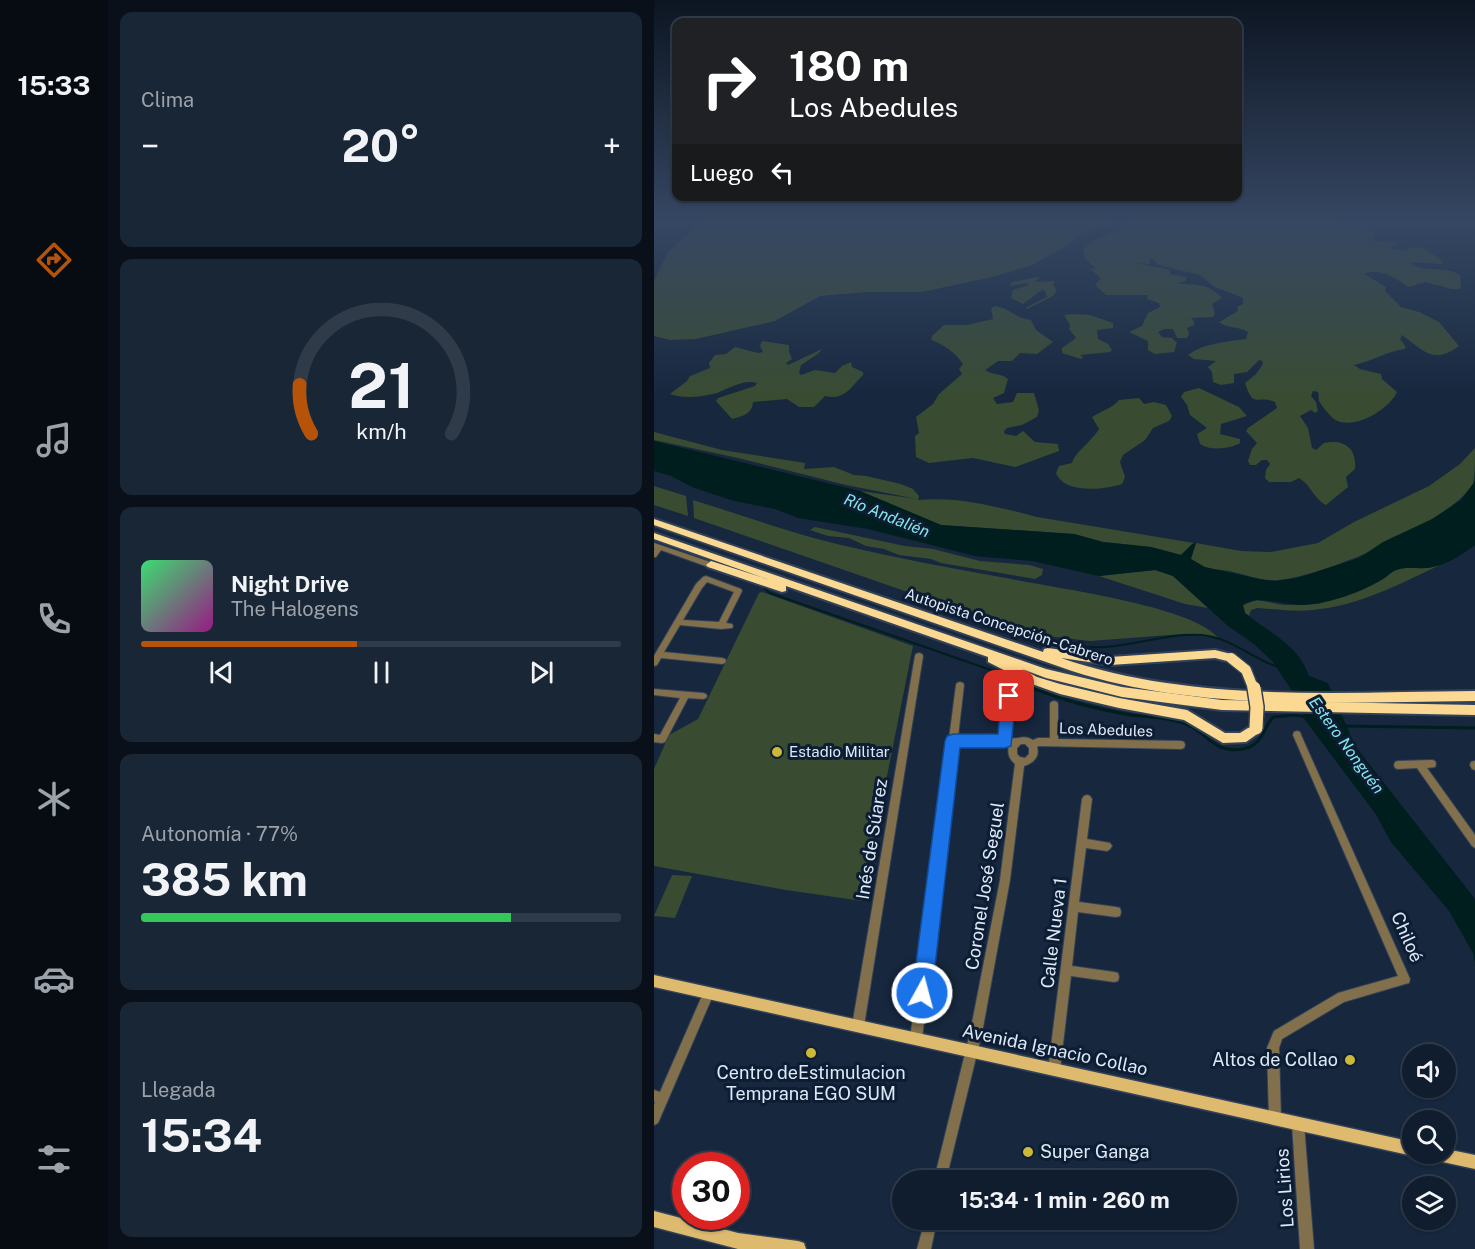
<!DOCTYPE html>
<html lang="es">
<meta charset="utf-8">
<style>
body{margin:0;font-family:"Public Sans",sans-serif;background:#192636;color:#f1f3f6;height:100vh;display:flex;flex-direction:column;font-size:22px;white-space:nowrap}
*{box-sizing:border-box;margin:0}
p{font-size:20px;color:#9ca2aa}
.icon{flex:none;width:33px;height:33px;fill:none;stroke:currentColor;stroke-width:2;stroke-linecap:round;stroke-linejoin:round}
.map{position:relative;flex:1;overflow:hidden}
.drawer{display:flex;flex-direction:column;gap:12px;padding:12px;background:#091019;width:546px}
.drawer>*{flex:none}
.guide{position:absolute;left:18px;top:18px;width:570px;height:183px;border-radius:12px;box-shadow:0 2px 4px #0004,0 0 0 2px #303b4a;background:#202124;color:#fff;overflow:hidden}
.buttons{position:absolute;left:748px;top:1044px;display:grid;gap:12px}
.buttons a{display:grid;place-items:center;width:54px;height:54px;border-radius:50%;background:#101d2e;box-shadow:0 2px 4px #0004,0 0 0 2px #303b4a;font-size:30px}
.speed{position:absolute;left:18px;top:1152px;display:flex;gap:12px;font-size:30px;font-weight:700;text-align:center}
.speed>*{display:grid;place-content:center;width:78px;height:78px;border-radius:50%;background:#101d2e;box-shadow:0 2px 4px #0004,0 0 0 2px #303b4a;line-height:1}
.speed .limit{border:9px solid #d22;background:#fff;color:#111}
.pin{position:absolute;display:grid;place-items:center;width:51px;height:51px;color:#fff;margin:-26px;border-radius:12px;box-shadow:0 3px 9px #0006}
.me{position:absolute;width:66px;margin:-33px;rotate:7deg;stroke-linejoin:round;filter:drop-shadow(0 0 4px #0008)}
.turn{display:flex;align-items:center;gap:21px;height:126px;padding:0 18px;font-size:27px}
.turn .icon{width:78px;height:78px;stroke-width:2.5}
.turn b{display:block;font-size:42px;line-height:51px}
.then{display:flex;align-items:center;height:57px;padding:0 18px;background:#0003;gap:12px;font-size:22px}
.big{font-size:45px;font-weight:700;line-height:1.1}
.drawer .card{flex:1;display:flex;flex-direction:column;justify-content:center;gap:9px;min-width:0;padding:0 21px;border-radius:12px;background:#192636}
.drawer .dial{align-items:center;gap:0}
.dial svg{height:156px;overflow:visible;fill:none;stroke:#303b4a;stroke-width:7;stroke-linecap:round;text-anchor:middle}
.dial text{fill:#f1f3f6;stroke:none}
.song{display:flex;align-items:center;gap:18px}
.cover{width:72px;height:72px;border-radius:9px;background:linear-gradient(135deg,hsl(140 70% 55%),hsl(310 70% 35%))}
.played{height:6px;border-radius:3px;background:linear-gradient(90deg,#b45309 45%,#303b4a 45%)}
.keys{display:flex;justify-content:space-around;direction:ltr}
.heat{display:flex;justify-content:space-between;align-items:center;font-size:33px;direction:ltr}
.charge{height:9px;border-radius:4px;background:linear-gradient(90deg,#34c759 77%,#303b4a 0)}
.trip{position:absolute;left:238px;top:1170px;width:345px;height:60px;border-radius:30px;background:#101d2e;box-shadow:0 2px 4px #0004,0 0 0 2px #303b4a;font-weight:700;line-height:60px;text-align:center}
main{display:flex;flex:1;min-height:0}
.dock{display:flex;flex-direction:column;width:108px;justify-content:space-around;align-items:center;background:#060c12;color:#9ca2aa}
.dock .icon{width:42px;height:42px}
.dock .on{color:#b45309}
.dock b{font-size:27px;color:#f1f3f6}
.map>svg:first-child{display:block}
.green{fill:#394c32}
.water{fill:#001e1e}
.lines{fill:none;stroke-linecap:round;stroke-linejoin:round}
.stream-far1{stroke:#001e1e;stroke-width:2}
.stream{stroke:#001e1e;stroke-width:3}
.minor-casing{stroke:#324258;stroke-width:2}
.major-casing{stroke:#324258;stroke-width:3}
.highway-casing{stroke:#324258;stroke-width:4}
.minor{fill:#82704d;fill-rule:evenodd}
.major{fill:#deba6f;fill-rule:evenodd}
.highway{fill:#fcd992;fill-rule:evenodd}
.highway-bridge-far1-casing{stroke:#324258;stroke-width:13;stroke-linecap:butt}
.highway-bridge-casing{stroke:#324258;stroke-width:16;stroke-linecap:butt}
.highway-bridge-far1{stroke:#fcd992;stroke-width:10}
.highway-bridge{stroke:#fcd992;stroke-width:13}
.route{fill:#1a73e8;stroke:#114b97;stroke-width:1.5}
.poi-dot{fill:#cdb938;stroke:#0d1d33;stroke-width:2}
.labels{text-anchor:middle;stroke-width:6;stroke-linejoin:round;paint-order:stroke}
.street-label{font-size:15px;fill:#dee9f8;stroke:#0d1d33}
.poi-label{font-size:15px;fill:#dee9f8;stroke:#0d1d33;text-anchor:start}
.water-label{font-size:16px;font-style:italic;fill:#86e6e8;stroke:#0d1d33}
.near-street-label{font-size:18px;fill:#dee9f8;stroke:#0d1d33}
.near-poi-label{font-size:18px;fill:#dee9f8;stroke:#0d1d33;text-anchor:end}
</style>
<main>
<nav class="dock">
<b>15:33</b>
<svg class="icon on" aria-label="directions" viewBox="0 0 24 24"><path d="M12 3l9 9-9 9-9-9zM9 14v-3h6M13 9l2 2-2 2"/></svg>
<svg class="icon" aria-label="music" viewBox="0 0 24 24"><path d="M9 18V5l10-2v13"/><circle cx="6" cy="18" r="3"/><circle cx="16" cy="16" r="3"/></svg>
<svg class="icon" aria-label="phone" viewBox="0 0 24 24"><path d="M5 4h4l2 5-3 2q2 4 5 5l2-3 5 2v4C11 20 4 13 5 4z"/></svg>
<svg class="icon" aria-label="climate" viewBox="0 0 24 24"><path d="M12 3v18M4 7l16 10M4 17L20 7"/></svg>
<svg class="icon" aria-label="car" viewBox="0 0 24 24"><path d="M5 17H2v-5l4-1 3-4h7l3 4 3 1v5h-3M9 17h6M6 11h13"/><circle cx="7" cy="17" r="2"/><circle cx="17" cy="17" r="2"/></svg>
<svg class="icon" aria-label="filters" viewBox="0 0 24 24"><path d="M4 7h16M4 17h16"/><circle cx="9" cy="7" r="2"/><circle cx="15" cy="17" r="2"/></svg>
</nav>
<section class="drawer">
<div class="card"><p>Clima</p>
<div class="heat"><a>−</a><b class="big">20°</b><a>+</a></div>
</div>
<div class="card dial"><svg viewBox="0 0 100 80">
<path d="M14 69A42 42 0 1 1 86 69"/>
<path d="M14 69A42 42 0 0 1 8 44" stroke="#b45309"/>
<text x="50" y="56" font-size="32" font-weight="700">21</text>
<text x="50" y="72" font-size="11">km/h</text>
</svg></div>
<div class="card">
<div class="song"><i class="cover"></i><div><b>Night Drive</b><p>The Halogens</p></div></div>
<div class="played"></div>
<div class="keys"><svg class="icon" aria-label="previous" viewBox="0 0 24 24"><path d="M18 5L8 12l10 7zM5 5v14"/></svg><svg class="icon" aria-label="pause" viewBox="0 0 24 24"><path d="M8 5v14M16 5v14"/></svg><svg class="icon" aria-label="next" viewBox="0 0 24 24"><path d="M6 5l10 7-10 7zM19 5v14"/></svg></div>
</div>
<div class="card"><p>Autonomía · 77%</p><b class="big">385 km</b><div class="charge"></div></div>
<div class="card"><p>Llegada</p><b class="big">15:34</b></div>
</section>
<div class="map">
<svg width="821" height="1249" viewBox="0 0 821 1249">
<rect width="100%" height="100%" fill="#16273e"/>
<g class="green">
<path d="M61,221H456L425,235L412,246L378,265L338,277L268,292H213L166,296L121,321L42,339L16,340L0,336V281L14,252L44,225Z"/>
<path d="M479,221H673L718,230L721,233L718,241H742L745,244L735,248L749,251L760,247L769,248L789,261L788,264L757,262L758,265C774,272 791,266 806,275L807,289H797L772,282L754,287C742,278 725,267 710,274L732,287L731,291L747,307L765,312L785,322L805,346C779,365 770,351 748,335L746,339L752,347L750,349C731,352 719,361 700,365L706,369L727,374L728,379L743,392C736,409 698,432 680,419C677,417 666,404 665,401C664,398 665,395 664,392L659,391L657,396L662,402L664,411L661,413L657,410L646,416L654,428L658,448L662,450L670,443C690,439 703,448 701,469L692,477L694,487L672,505C660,499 657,485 645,478L637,482H615L611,478L612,470L616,464L613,460H608L602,465H596L594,461L598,449L603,443L592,431L594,428L623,408L621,402C602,394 600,410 591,383L602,374L609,364L608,361L605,360L593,372L580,374V383L567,385L559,382L558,372L554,367L562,361L540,359L534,355C550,343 570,342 592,339L594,332C585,326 574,329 565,322L584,311L583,307L589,304V298L559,286L546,275L505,265L499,259L496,258V264L480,263L513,269L516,271V274L532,277V281L523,283C542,286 553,282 568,298L558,304L561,313L559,317L537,318L540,321V325L533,328L535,334L533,338H523L519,329H510L504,332L508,337L518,338L523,343L520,352L501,354L494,350V341L475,332L488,326L494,313L506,307L505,303L493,299L494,295H452L441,285L447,278L436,269L442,268L431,259L429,249C442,235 465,233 479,221Z"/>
<path d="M384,277L386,278L380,282L401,281L399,285L403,291L399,296L373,309V307L393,297L391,291L388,290L369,304L357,298L359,290L375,285L372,283L356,286L358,282Z"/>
<path d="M341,306C355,308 363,319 377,320L382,330L399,342L383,354L366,353L358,361H344L331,370C338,375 347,373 354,379L350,393L339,398L343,404L359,402L363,393H380L385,410L383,417L368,425L353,428L350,431L351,434L362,436L369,431L381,442L404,444L405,451L361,467L319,458L275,463L262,457L261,436L265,433L262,417L279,404L285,394L308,374L305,369L309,364C301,352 289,344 277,340L278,336L290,325H313L339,319L337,308Z"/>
<path d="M418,314L436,315L459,323V328L443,330L444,339L454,344L458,350L456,352L426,355L429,357L427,359L408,353V348L422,338L415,329L416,325L410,315Z"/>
<path d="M108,341L135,345V352L138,359L132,363L134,365L168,349L164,354L147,365L145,373L147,375L161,370L181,373L188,366L197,362L198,367L209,372V375C197,387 190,401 171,396L160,407H145L133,399L99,402C98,415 88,416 78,419L62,401L64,398L101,386L103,383C89,379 76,388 63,393C49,397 29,399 16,394L33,381L36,376L56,368L55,363L61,355L72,354L81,347L104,353L109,352L106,346Z"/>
<path d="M545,388L585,407L593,416L567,424L566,434L586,439V443C576,449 556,451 546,444L543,434L553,428L536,415L533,405L527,397L530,392Z"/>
<path d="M485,398L490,404L500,402L512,405L518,416L515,421L499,428L491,440L469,455L466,462L471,477L468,484C450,490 410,494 402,473L405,466L418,463C421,452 438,441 445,429L438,417C447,411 459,408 465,400Z"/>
<path d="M0,432L68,450L145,462L151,463L150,469L180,467L200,475L212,476L247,484L259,489L265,496L264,500C305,496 344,507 383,517L540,543L527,555L497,547L449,542L420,534L287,525L206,491L263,499L192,485L84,458L0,440Z"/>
<path d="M821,448C821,458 821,476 819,484C795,523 671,576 625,580C608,582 591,574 575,571C562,569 545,570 536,559L542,543L587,551L617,552L664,543L700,522L775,486L806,464Z"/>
<path d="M0,486L32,496L34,516L0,505Z"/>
<path d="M39,500C88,515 137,533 187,545C242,558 297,568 352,578C395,587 541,606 564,638L529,634L436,641L375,634L40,518Z"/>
<path d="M161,527L251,546L279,549L326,561L375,565L389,569L388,575L381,579L287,563L277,559L245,555L230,549L212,546L195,538L174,536L156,530Z"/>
<path d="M788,564C746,584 705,606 658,610C640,612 621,609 603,608L597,610L595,616L591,613L589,605L603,600L630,605L664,604L727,580L741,570L751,568H774Z"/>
<path d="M501,570L519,576L554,608L531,604L445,576Z"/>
<path d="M108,592L259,646L208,901L132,890L0,866V769L15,735L44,719L105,593Z"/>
<path d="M18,875L38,876L21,918L0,916Z"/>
</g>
<path class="water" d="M0,441L206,491L287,525L420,534L449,542L497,547L527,555L538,544L542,543L537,559L551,567L605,579L621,581L643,578L705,558L729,542L778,519L807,500L821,481V545C808,555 789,567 772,568C761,569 750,566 740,571C736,573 733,577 729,579C708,592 677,603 651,605C633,606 602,594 589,605L591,613C614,632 645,645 655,676L674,683L701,746L821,899V963L819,953L795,911L737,842L721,813L651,720L644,700L619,662L600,644L574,626L519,576L501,570L445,576L378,561L321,556L214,529L144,518L121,509L80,501L38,487L17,476L0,471Z"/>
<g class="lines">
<g class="stream-far1">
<path d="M111,589L116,593L337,670L382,690"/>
<path d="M412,643C457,657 502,632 547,635C576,637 597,658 624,667"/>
</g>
<g class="stream">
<path d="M379,688C410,701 443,709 477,715C494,717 516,717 532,724C555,733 558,754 589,749C609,745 608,730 619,717L641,715L652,717"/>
<path d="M689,726L821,728"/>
</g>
<defs>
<g id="minor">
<path d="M0,543L59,563L60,565L57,568L7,550L2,557H0V550L1,548H0Z"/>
<path d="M52,576L87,589L88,591L72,623L78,624L79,626L78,628L67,629L26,625L10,652L68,658L71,659L72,661L71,663L68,664L7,658L3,665L0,666V656L42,584L49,577ZM53,582L80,592L65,622L29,620L48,588Z"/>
<path d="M265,653L268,654L269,656L210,1026L208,1030L204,1032L200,1030L198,1026L261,656L262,654Z"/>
<path d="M306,682L309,683L310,685L304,737H347L351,696L352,694L355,693L358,694L359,696L356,738C365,740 369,734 379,740L384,738H396V704L397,702L400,701L403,702L404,704V739L527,741L530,742L531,745L530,748L527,749L385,746L383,747C386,757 379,763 370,766L356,880L328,1033L292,1180H280L316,1033L346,880L361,764C355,759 353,753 355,746L303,745L268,1039L266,1043L262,1045L258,1043L256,1039L302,685L303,683ZM367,744H371L375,748V754L371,758L366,757L363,754V748Z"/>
<path d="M0,689L49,693L52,694L53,696L52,698L49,699L34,698L11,742L8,743L0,742V734L6,735L26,698L0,695Z"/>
<path d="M643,731L646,732L647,735L756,979L755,983L751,984L690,1002L628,1039L625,1048L627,1119L625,1123L621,1125L617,1123L615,1119L613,1048L620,1031L684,993L744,976L639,735L640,732Z"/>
<path d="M778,760L781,761L782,764L781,767L773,768L821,835V848L818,846L763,768L744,769L741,768L740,765L741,762L744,761Z"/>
<path d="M820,761H821V770L818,769L816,765L817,762Z"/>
<path d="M433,795L436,796L438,799L433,839L456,843L458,846L456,849L453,851L432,848L425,902L462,907L466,908L467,912L466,916L462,917L424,912L418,966L460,972L464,973L465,977L464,981L460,982L417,976L406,1070L404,1074L400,1076L396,1074L394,1070L428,799L430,796Z"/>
<path d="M55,988L59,989L60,993L4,1123L0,1125V1105L1,1102H0V1090L6,1092L51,989Z"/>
<path d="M644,1118L648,1120L650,1124L660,1249H646L638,1124L640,1120Z"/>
<path d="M271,1220H283L277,1249H263Z"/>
</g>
<g id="major">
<path d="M0,975L759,1142V1154H764L759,1156L0,987Z"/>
<path d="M792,1149L821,1155V1169L775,1159L773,1154H792Z"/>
<path d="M0,1211L84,1233L144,1241L150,1243L152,1249H84L0,1227Z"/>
</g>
<g id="highway">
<path d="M0,519L389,652L390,649L394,648L456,657L561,650L581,655L582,658L581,661L577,662L561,658L456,665L407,658C538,703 684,692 821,691V701C691,702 543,712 418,671L0,525Z"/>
<path d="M0,533L392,669L468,687L568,700L821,705V715L568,710L468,697L392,678L368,669L383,677L406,684L465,698L533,710L571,733H586L602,723L606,724L608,728L606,732L592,742L569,743L530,720L465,708L406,694L375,683L334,662V657L132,586V591L128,592L54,567L52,565L57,561L116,580L0,539Z"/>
</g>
</defs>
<use href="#minor" class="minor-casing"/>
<use href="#major" class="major-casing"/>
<use href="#highway" class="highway-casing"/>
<use href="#minor" class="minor"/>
<use href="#major" class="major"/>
<use href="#highway" class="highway"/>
<defs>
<path id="highway-bridge-far1" d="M577,658L592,670L600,690"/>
<path id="highway-bridge" d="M600,688L603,707L602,728"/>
</defs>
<use href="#highway-bridge-far1" class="highway-bridge-far1-casing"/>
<use href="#highway-bridge" class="highway-bridge-casing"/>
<use href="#highway-bridge-far1" class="highway-bridge-far1"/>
<use href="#highway-bridge" class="highway-bridge"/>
</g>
<linearGradient id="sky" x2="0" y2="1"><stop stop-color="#0c1522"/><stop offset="0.56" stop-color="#364763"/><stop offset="1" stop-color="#364763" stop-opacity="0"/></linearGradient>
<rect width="821" height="396" fill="url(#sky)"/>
<path class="route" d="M355,689L360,691L362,696L357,746L351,748H306L278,993L275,1000L268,1003L261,1000L258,993L291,741L293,736L299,734H344L347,696L350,691Z"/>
<g class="poi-dot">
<circle cx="123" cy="752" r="6"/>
<circle cx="157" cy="1053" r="6"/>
<circle cx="696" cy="1060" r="6"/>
<circle cx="374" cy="1152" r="6"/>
</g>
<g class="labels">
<g class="street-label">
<text transform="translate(355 627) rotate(18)" y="5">Autopista Concepción - Cabrero</text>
<text transform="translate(452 730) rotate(2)" y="5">Los Abedules</text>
</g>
<g class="poi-label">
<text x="135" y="757">Estadio Militar</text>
</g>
<g class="water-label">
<text transform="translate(233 515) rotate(22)" y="6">Río Andalién</text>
<text transform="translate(693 745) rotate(54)" y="6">Estero Nonguén</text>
</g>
<g class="near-street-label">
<text transform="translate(218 839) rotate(-81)" y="6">Inés de Súarez</text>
<text transform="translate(331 886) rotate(-81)" y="6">Coronel José Seguel</text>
<text transform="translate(400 933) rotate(-83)" y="6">Calle Nueva 1</text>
<text transform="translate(753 937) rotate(66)" y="6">Chiloé</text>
<text transform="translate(401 1050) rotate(12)" y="6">Avenida Ignacio Collao</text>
<text transform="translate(631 1188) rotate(-94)" y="6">Los Lirios</text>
</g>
<g class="near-poi-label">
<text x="684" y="1066">Altos de Collao</text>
<text x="157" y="1079" text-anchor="middle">Centro deEstimulacion<tspan x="157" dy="21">Temprana EGO SUM</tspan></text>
<text x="386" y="1158" text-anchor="start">Super Ganga</text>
</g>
</g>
</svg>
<div class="buttons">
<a><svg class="icon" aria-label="sound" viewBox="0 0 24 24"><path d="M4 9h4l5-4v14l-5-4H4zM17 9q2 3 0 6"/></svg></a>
<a><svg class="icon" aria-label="search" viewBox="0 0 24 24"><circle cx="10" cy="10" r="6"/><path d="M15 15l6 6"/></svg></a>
<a><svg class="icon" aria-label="layers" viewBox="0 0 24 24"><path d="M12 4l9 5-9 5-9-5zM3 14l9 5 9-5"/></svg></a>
</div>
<div class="speed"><div class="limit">30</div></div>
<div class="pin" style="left:355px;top:696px;background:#d93025"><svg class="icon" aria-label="arrive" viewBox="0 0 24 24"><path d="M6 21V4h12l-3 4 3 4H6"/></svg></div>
<svg class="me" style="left:268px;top:993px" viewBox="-20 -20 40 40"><circle r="17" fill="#1a73e8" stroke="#fff" stroke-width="3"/><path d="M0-11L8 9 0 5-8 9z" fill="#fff"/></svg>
<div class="trip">15:34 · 1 min · 260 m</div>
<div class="guide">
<div class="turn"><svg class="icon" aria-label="right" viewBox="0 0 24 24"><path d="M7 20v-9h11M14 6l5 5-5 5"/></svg><div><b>180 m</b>Los Abedules</div></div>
<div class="then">Luego<svg class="icon" aria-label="left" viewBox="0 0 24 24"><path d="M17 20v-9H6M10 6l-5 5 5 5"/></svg></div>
</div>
</div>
</main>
